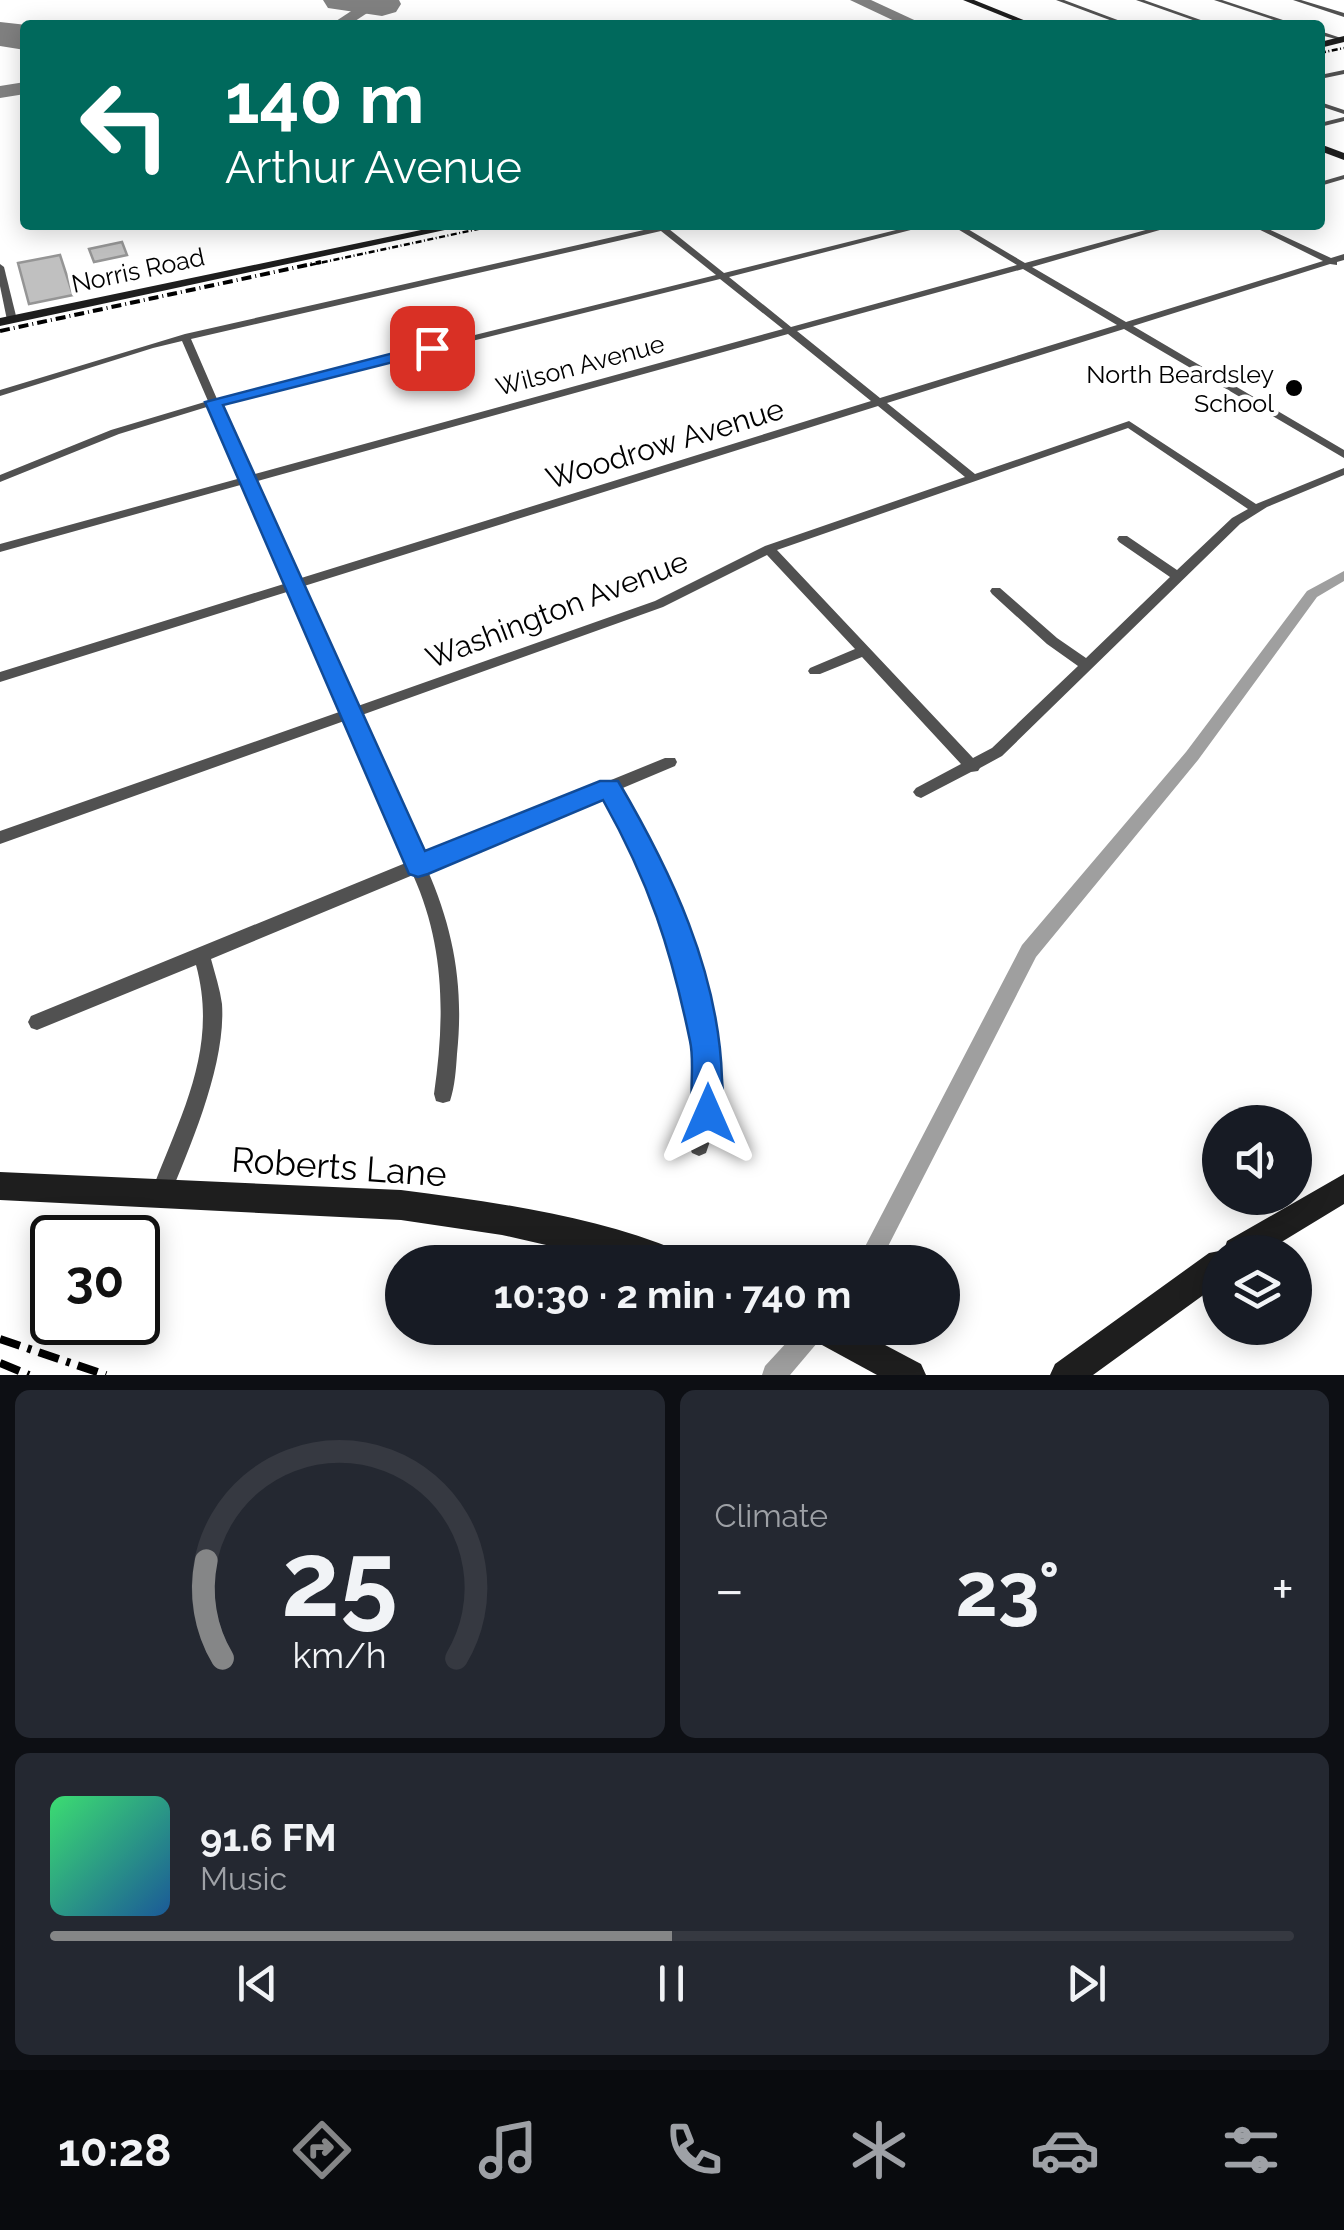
<!DOCTYPE html>
<meta charset="utf-8">
<style>
body{margin:0;font-family:Raleway,sans-serif;background:#242831;color:#f1f3f6;height:100vh;display:flex;flex-direction:column;font-size:38px;white-space:nowrap}
*{box-sizing:border-box;margin:0}
p{font-size:32px;color:#9ea1a6}
.icon{flex:none;width:55px;height:55px;fill:none;stroke:currentColor;stroke-width:2;stroke-linecap:round;stroke-linejoin:round}
.map{position:relative;height:1375px;overflow:hidden}
.sheet{display:flex;flex-direction:column;gap:15px;padding:15px;background:#0d0f14;flex:1}
.sheet>*{flex:none}
.guide{position:absolute;left:20px;top:20px;width:1305px;height:210px;border-radius:10px;box-shadow:0 5px 25px #0003;background:#00695c;color:#fff;overflow:hidden}
.fabs{position:absolute;left:1202px;top:1105px;display:grid;gap:20px}
.fabs a{display:grid;place-items:center;width:110px;height:110px;border-radius:50%;background:#171b24;box-shadow:0 5px 25px #0003;font-size:50px}
.speed{position:absolute;left:30px;top:1215px;display:flex;gap:20px;font-size:50px;font-weight:700;text-align:center}
.speed>*{display:grid;place-content:center;width:130px;height:130px;border-radius:50%;background:#171b24;box-shadow:0 5px 25px #0003;line-height:1}
.speed .limit{border:5px solid #111;border-radius:15px;background:#fff;color:#111}
.pin{position:absolute;display:grid;place-items:center;width:85px;height:85px;color:#fff;margin:-42px;border-radius:20px;box-shadow:0 5px 15px #0006}
.me{position:absolute;width:110px;margin:-55px;rotate:0deg;stroke-linejoin:round;filter:drop-shadow(0 0 8px #0008)}
.turn{display:flex;align-items:center;gap:35px;height:210px;padding:0 40px;font-size:45px}
.turn .icon{width:130px;height:130px;stroke-width:2.5}
.turn b{display:block;font-size:70px;line-height:85px}
.big{font-size:75px;font-weight:700;line-height:1.1}
.sheet .widget{flex:1;display:flex;flex-direction:column;justify-content:center;gap:15px;min-width:0;padding:0 35px;border-radius:15px;background:#242831}
.sheet .dial{align-items:center;gap:0}
.dial svg{height:260px;overflow:visible;fill:none;stroke:#363941;stroke-width:7;stroke-linecap:round;text-anchor:middle}
.dial text{fill:#f1f3f6;stroke:none}
.song{display:flex;align-items:center;gap:30px}
.cover{width:120px;height:120px;border-radius:15px;background:linear-gradient(135deg,hsl(140 70% 55%),hsl(210 70% 35%))}
.played{height:10px;border-radius:5px;background:linear-gradient(90deg,#858687 50%,#363941 50%)}
.keys{display:flex;justify-content:space-around;direction:ltr}
.heat{display:flex;justify-content:space-between;align-items:center;font-size:55px;direction:ltr}
.sheet .tiles{flex:1;display:grid;gap:15px;grid-template-columns:1fr 1fr}
.widget:last-child{grid-column:span 2}
.trip{position:absolute;left:385px;top:1245px;width:575px;height:100px;border-radius:50px;background:#171b24;box-shadow:0 5px 25px #0003;font-weight:700;line-height:100px;text-align:center}
.tabs{display:flex;height:160px;justify-content:space-around;align-items:center;background:#090b0e;color:#9ea1a6}
.tabs .icon{width:70px;height:70px}
.tabs .selected{color:#858687}
.tabs b{font-size:45px;color:#f1f3f6}
.map>svg:first-child{display:block}
.lines{fill:none;stroke-linecap:round;stroke-linejoin:round}
.canal{fill:#9f9f9f;fill-rule:evenodd}
.taxiway{fill:#808080;fill-rule:evenodd}
.runway{fill:#808080;fill-rule:evenodd}
.building{fill:#c0c0c0;stroke:#959595;stroke-width:2.5}
.street{fill:#515151;fill-rule:evenodd}
.secondary{fill:#1e1e1e;fill-rule:evenodd}
.rail-far2{stroke:#000;stroke-width:2.5;stroke-dasharray:6 2.5 1 2.5;stroke-linecap:butt}
.rail-far1{stroke:#000;stroke-width:4;stroke-dasharray:10 4 1 4;stroke-linecap:butt}
.rail{stroke:#000;stroke-width:8;stroke-dasharray:21 8 4 8;stroke-linecap:butt}
.route{fill:#1a73e8;stroke:#114b97;stroke-width:2.5}
.poi-dot{fill:#000;stroke:#fff;stroke-width:4}
.labels{text-anchor:middle;stroke-width:9;stroke-linejoin:round;paint-order:stroke}
.far-street-label{font-size:25px;fill:#000;stroke:#fff}
.far-poi-label{font-size:25px;fill:#000;stroke:#fff;text-anchor:end}
.street-label{font-size:30px;fill:#000;stroke:#fff}
.near-street-label{font-size:35px;fill:#000;stroke:#fff}
</style>
<div class="map">
<svg width="1344" height="1375" viewBox="0 0 1344 1375">
<rect width="100%" height="100%" fill="#fff"/>
<g class="lines">
<g class="canal">
<path d="M1344,571V581L1317,597L1198,760L1036,957L880,1262H857L1022,945L1186,752L1307,591Z"/>
<path d="M800,1328H827L823,1336L790,1375H762L765,1366Z"/>
</g>
<g class="taxiway">
<path d="M368,0H387L349,25H330Z"/>
<path d="M850,0H871L925,25H903Z"/>
<path d="M25,82V94L0,98V86Z"/>
</g>
<g class="runway">
<path d="M323,0H399L401,4L396,12L382,16L328,8Z"/>
<path d="M0,22L27,25L25,50L0,46Z"/>
</g>
</g>
<g class="building">
<path d="M122,242L127,255L94,262L89,249Z"/>
<path d="M60,255L73,295L29,304L18,263Z"/>
</g>
<g class="lines">
<g class="street">
<path d="M1056,0H1064L1131,25H1123Z"/>
<path d="M1136,0H1144L1215,25H1207Z"/>
<path d="M1214,0H1222L1298,25H1289Z"/>
<path d="M1293,0H1301L1344,13V17Z"/>
<path d="M1320,31L1344,39V41L1320,35Z"/>
<path d="M1344,70V74L1320,79V75Z"/>
<path d="M1320,102L1344,110V114L1320,106Z"/>
<path d="M1344,117V121L1320,127V123Z"/>
<path d="M1344,175V179L1320,186V182Z"/>
<path d="M655,225H681L669,229L724,273L916,225H930L729,277L791,327L1017,265L951,225H961L1025,263L1164,225H1177L1032,267L1126,322L1323,261L1250,225H1260L1331,258L1344,254V260L1337,262V265L1330,264L1133,326L1344,450V458L1124,329L887,403L975,474L1129,421L1256,504L1344,468V475L1267,507L1240,524L1002,756L980,768L978,771L971,772L921,798L916,796L913,792L916,788L961,764L862,657L820,674H810L808,671L810,668L855,649L767,555L663,607L359,716L422,857L665,758H675L677,762L675,766L618,790C669,877 716,974 716,1077C716,1102 715,1130 706,1153L699,1156L692,1153L689,1146C692,1131 696,1116 697,1100C708,992 658,886 606,795L427,869C454,930 464,987 457,1054C456,1069 455,1086 450,1101L443,1103L436,1101L434,1094C445,1018 445,946 413,875L211,959C215,974 220,989 222,1004C226,1064 191,1145 168,1200L161,1203L154,1200L151,1193C180,1116 219,1049 196,965L37,1030L31,1028L28,1022L31,1016L408,862L347,720L0,844V831L342,711L290,591L0,682V672L287,583L244,484L0,552V544L241,478L210,406L119,434L0,482V475L111,430L208,401L182,341L153,348L0,396V390L185,334L657,227ZM661,231L716,275L217,399L191,339ZM1023,269L1117,325L880,398L797,331ZM720,279L783,329L251,475L220,404ZM788,334L871,401L298,579L254,482ZM878,406L965,477L765,546L655,601L355,707L301,587ZM1128,428L1248,509L1232,518L1177,570L1127,536H1119L1117,539L1119,542L1170,577L1086,658L1057,638L1000,588H992L990,591L992,594L1047,644L1078,666L992,748L973,758L777,550Z"/>
<path d="M0,264L4,267L17,320L12,323L7,320L0,286Z"/>
</g>
<g class="secondary">
<path d="M963,0H974L1036,25H1025Z"/>
<path d="M1344,36V42L1320,48V42Z"/>
<path d="M1320,144L1344,153V160L1320,151Z"/>
<path d="M445,225H468L0,326V318Z"/>
<path d="M0,1172L401,1190C493,1202 592,1215 679,1251L683,1262H620L502,1235L401,1220L0,1200Z"/>
<path d="M1344,1174V1204L1265,1252H1220V1283L1093,1375H1050L1055,1364L1209,1253L1224,1250L1227,1241Z"/>
<path d="M806,1328H853L921,1364L926,1375H877L811,1339Z"/>
</g>
<g class="rail-far2">
<path d="M1320,53L1344,48"/>
<path d="M310,265L497,225"/>
</g>
<path class="rail-far1" d="M0,331L321,262"/>
<g class="rail">
<path d="M0,1339L106,1375"/>
<path d="M0,1363L29,1375"/>
</g>
</g>
<path class="route" d="M432,343L439,348L437,351L223,405L425,851L600,781H618C671,871 719,972 722,1079C723,1095 725,1110 719,1125L708,1130L697,1125C686,1099 696,1068 690,1041C671,949 649,882 603,800L428,874L418,877L409,874L205,402Z"/>
<circle class="poi-dot" cx="1294" cy="388" r="10"/>
<g class="labels">
<g class="far-street-label">
<text transform="translate(138 270) rotate(-12)" y="9">Norris Road</text>
<text transform="translate(580 365) rotate(-15)" y="9">Wilson Avenue</text>
</g>
<g class="far-poi-label">
<text x="1274" y="383">North Beardsley<tspan x="1274" dy="29">School</tspan></text>
</g>
<g class="street-label">
<text transform="translate(665 444) rotate(-17)" y="10">Woodrow Avenue</text>
<text transform="translate(557 610) rotate(-21)" y="10">Washington Avenue</text>
</g>
<g class="near-street-label">
<text transform="translate(339 1167) rotate(4)" y="12">Roberts Lane</text>
</g>
</g>
</svg>
<div class="fabs">
<a><svg class="icon" aria-label="sound" viewBox="0 0 24 24"><path d="M4 9h4l5-4v14l-5-4H4zM17 9q2 3 0 6"/></svg></a>
<a><svg class="icon" aria-label="layers" viewBox="0 0 24 24"><path d="M12 4l9 5-9 5-9-5zM3 14l9 5 9-5"/></svg></a>
</div>
<div class="speed"><div class="limit">30</div></div>
<div class="pin" style="left:432px;top:348px;background:#d93025"><svg class="icon" aria-label="arrive" viewBox="0 0 24 24"><path d="M6 21V4h12l-3 4 3 4H6"/></svg></div>
<svg class="me" style="left:708px;top:1114px" viewBox="-20 -20 40 40"><path d="M0-17L14 15 0 8-14 15z" fill="#1a73e8" stroke="#fff" stroke-width="4"/></svg>
<div class="trip">10:30 · 2 min · 740 m</div>
<div class="guide">
<div class="turn"><svg class="icon" aria-label="left" viewBox="0 0 24 24"><path d="M17 20v-9H6M10 6l-5 5 5 5"/></svg><div><b>140 m</b>Arthur Avenue</div></div>
</div>
</div>
<section class="sheet">
<div class="tiles">
<div class="widget dial"><svg viewBox="0 0 100 80">
<path d="M14 69A42 42 0 1 1 86 69"/>
<path d="M14 69A42 42 0 0 1 9 39" stroke="#858687"/>
<text x="50" y="56" font-size="32" font-weight="700">25</text>
<text x="50" y="72" font-size="11">km/h</text>
</svg></div>
<div class="widget"><p>Climate</p>
<div class="heat"><a>−</a><b class="big">23°</b><a>+</a></div>
</div>
<div class="widget">
<div class="song"><i class="cover"></i><div><b>91.6 FM</b><p>Music</p></div></div>
<div class="played"></div>
<div class="keys"><svg class="icon" aria-label="previous" viewBox="0 0 24 24"><path d="M18 5L8 12l10 7zM5 5v14"/></svg><svg class="icon" aria-label="pause" viewBox="0 0 24 24"><path d="M8 5v14M16 5v14"/></svg><svg class="icon" aria-label="next" viewBox="0 0 24 24"><path d="M6 5l10 7-10 7zM19 5v14"/></svg></div>
</div>
</div>
</section>
<nav class="tabs">
<b>10:28</b>
<svg class="icon selected" aria-label="directions" viewBox="0 0 24 24"><path d="M12 3l9 9-9 9-9-9zM9 14v-3h6M13 9l2 2-2 2"/></svg>
<svg class="icon" aria-label="music" viewBox="0 0 24 24"><path d="M9 18V5l10-2v13"/><circle cx="6" cy="18" r="3"/><circle cx="16" cy="16" r="3"/></svg>
<svg class="icon" aria-label="phone" viewBox="0 0 24 24"><path d="M5 4h4l2 5-3 2q2 4 5 5l2-3 5 2v4C11 20 4 13 5 4z"/></svg>
<svg class="icon" aria-label="climate" viewBox="0 0 24 24"><path d="M12 3v18M4 7l16 10M4 17L20 7"/></svg>
<svg class="icon" aria-label="car" viewBox="0 0 24 24"><path d="M5 17H2v-5l4-1 3-4h7l3 4 3 1v5h-3M9 17h6M6 11h13"/><circle cx="7" cy="17" r="2"/><circle cx="17" cy="17" r="2"/></svg>
<svg class="icon" aria-label="filters" viewBox="0 0 24 24"><path d="M4 7h16M4 17h16"/><circle cx="9" cy="7" r="2"/><circle cx="15" cy="17" r="2"/></svg>
</nav>
